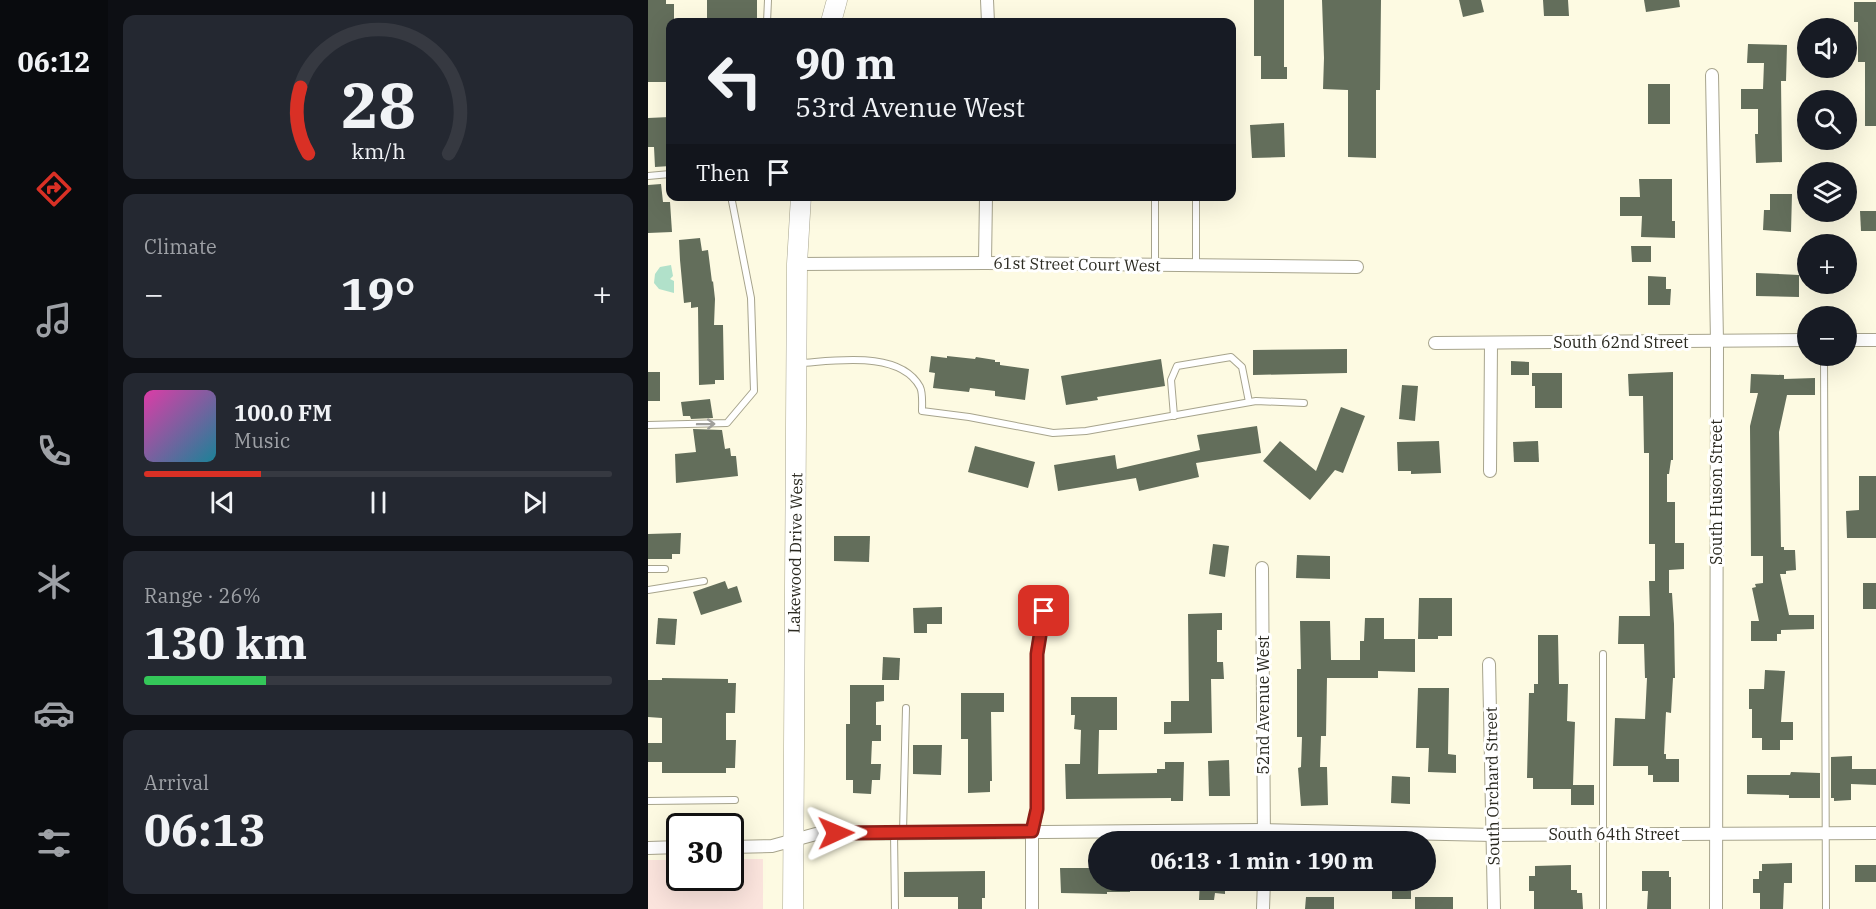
<!DOCTYPE html>
<meta charset="utf-8">
<style>
body{margin:0;font-family:"IBM Plex Serif",serif;background:#242831;color:#f1f3f6;height:100vh;display:flex;flex-direction:column;font-size:22px;white-space:nowrap}
*{box-sizing:border-box;margin:0}
p{font-size:20px;color:#9ea1a6}
.icon{flex:none;width:33px;height:33px;fill:none;stroke:currentColor;stroke-width:2;stroke-linecap:round;stroke-linejoin:round}
.map{position:relative;flex:1;overflow:hidden}
.drawer{display:flex;flex-direction:column;gap:15px;padding:15px;background:#0d0f14;width:540px}
.drawer>*{flex:none}
.banner{position:absolute;left:18px;top:18px;width:570px;height:183px;border-radius:12px;box-shadow:0 6px 24px #0002;background:#171b24;color:#f1f3f6;overflow:hidden}
.fabs{position:absolute;left:1149px;top:18px;display:grid;gap:12px}
.fabs a{display:grid;place-items:center;width:60px;height:60px;border-radius:50%;background:#171b24;box-shadow:0 6px 24px #0002;font-size:30px}
.speed{position:absolute;left:18px;top:813px;display:flex;gap:12px;font-size:30px;font-weight:700;text-align:center}
.speed>*{display:grid;place-content:center;width:78px;height:78px;border-radius:50%;background:#171b24;box-shadow:0 6px 24px #0002;line-height:1}
.speed .limit{border:3px solid #111;border-radius:9px;background:#fff;color:#111}
.pin{position:absolute;display:grid;place-items:center;width:51px;height:51px;color:#fff;margin:-26px;border-radius:12px;box-shadow:0 3px 9px #0006}
.me{position:absolute;width:66px;margin:-33px;rotate:89deg;stroke-linejoin:round;filter:drop-shadow(0 0 4px #0008)}
.turn{display:flex;align-items:center;gap:21px;height:126px;padding:0 30px;font-size:27px}
.turn .icon{width:78px;height:78px;stroke-width:2.5}
.turn b{display:block;font-size:42px;line-height:51px}
.then{display:flex;align-items:center;height:57px;padding:0 30px;background:#0003;gap:12px;font-size:22px}
.big{font-size:45px;font-weight:700;line-height:1.1}
.drawer .tile{flex:1;display:flex;flex-direction:column;justify-content:center;gap:9px;min-width:0;padding:0 21px;border-radius:12px;background:#242831}
.drawer .dial{align-items:center;gap:0}
.dial svg{height:156px;overflow:visible;fill:none;stroke:#363941;stroke-width:7;stroke-linecap:round;text-anchor:middle}
.dial text{fill:#f1f3f6;stroke:none}
.song{display:flex;align-items:center;gap:18px}
.cover{width:72px;height:72px;border-radius:9px;background:linear-gradient(135deg,hsl(320 70% 55%),hsl(190 70% 35%))}
.played{height:6px;border-radius:3px;background:linear-gradient(90deg,#d93025 25%,#363941 25%)}
.keys{display:flex;justify-content:space-around;direction:ltr}
.heat{display:flex;justify-content:space-between;align-items:center;font-size:33px;direction:ltr}
.charge{height:9px;border-radius:4px;background:linear-gradient(90deg,#34c759 26%,#363941 0)}
.trip{position:absolute;left:440px;top:831px;width:348px;height:60px;border-radius:30px;background:#171b24;box-shadow:0 6px 24px #0002;font-weight:700;line-height:60px;text-align:center}
main{display:flex;flex:1;min-height:0}
.dock{display:flex;flex-direction:column;width:108px;justify-content:space-around;align-items:center;background:#090b0e;color:#9ea1a6}
.dock .icon{width:42px;height:42px}
.dock .selected{color:#d93025}
.dock b{font-size:27px;color:#f1f3f6}
.map>svg:first-child{display:block}
.green{fill:#fbe4dd}
.water{fill:#b1e1ca}
.building{fill:#636e5b}
.lines{fill:none;stroke-linecap:round;stroke-linejoin:round}
.lane-casing{stroke:#a7a48d;stroke-width:8}
.street-casing{stroke:#a7a48d;stroke-width:14}
.primary-casing{stroke:#a7a48d;stroke-width:21}
.lane{stroke:#fff;stroke-width:6}
.street{stroke:#fff;stroke-width:12}
.primary{stroke:#fff;stroke-width:20}
.oneway{stroke:#a09f9b}
.route-casing{stroke:#8d1f18;stroke-width:15}
.route{stroke:#d93025;stroke-width:10}
.labels{text-anchor:middle;stroke-width:6;stroke-linejoin:round;paint-order:stroke}
.street-label{font-size:16px;fill:#2b2a21;stroke:#fff}
</style>
<main>
<nav class="dock">
<b>06:12</b>
<svg class="icon selected" aria-label="directions" viewBox="0 0 24 24"><path d="M12 3l9 9-9 9-9-9zM9 14v-3h6M13 9l2 2-2 2"/></svg>
<svg class="icon" aria-label="music" viewBox="0 0 24 24"><path d="M9 18V5l10-2v13"/><circle cx="6" cy="18" r="3"/><circle cx="16" cy="16" r="3"/></svg>
<svg class="icon" aria-label="phone" viewBox="0 0 24 24"><path d="M5 4h4l2 5-3 2q2 4 5 5l2-3 5 2v4C11 20 4 13 5 4z"/></svg>
<svg class="icon" aria-label="climate" viewBox="0 0 24 24"><path d="M12 3v18M4 7l16 10M4 17L20 7"/></svg>
<svg class="icon" aria-label="car" viewBox="0 0 24 24"><path d="M5 17H2v-5l4-1 3-4h7l3 4 3 1v5h-3M9 17h6M6 11h13"/><circle cx="7" cy="17" r="2"/><circle cx="17" cy="17" r="2"/></svg>
<svg class="icon" aria-label="filters" viewBox="0 0 24 24"><path d="M4 7h16M4 17h16"/><circle cx="9" cy="7" r="2"/><circle cx="15" cy="17" r="2"/></svg>
</nav>
<section class="drawer">
<div class="tile dial"><svg viewBox="0 0 100 80">
<path d="M14 69A42 42 0 1 1 86 69"/>
<path d="M14 69A42 42 0 0 1 10 35" stroke="#d93025"/>
<text x="50" y="56" font-size="32" font-weight="700">28</text>
<text x="50" y="72" font-size="11">km/h</text>
</svg></div>
<div class="tile"><p>Climate</p>
<div class="heat"><a>−</a><b class="big">19°</b><a>+</a></div>
</div>
<div class="tile">
<div class="song"><i class="cover"></i><div><b>100.0 FM</b><p>Music</p></div></div>
<div class="played"></div>
<div class="keys"><svg class="icon" aria-label="previous" viewBox="0 0 24 24"><path d="M18 5L8 12l10 7zM5 5v14"/></svg><svg class="icon" aria-label="pause" viewBox="0 0 24 24"><path d="M8 5v14M16 5v14"/></svg><svg class="icon" aria-label="next" viewBox="0 0 24 24"><path d="M6 5l10 7-10 7zM19 5v14"/></svg></div>
</div>
<div class="tile"><p>Range · 26%</p><b class="big">130 km</b><div class="charge"></div></div>
<div class="tile"><p>Arrival</p><b class="big">06:13</b></div>
</section>
<div class="map">
<svg width="1228" height="909" viewBox="0 0 1228 909">
<rect width="100%" height="100%" fill="#fdfae2"/>
<path class="green" d="M83,859H115V909H0V860H31L32,878H82Z"/>
<path class="water" d="M23,265L25,276L22,279L26,281V293L11,289L6,283L7,274L12,267Z"/>
<g class="building">
<path d="M0,0H18V4H26V22H22V82H0Z"/>
<rect x="59" y="0" width="50" height="22"/>
<path d="M606,0H636V67H639V79H613V56H606Z"/>
<path d="M674,0H733L732,90H728V158L700,157V90L675,89L676,58Z"/>
<path d="M811,0H833L836,12L815,17Z"/>
<path d="M895,0H920L921,16H896Z"/>
<path d="M996,0H1031L1032,7L998,12Z"/>
<path d="M1206,2H1228V126H1217V62H1210V22H1206Z"/>
<path d="M1100,44L1139,45L1138,81H1133L1134,162L1108,163L1107,134H1110V109H1093V89H1115L1116,63H1099Z"/>
<rect x="1000" y="84" width="22" height="40"/>
<path d="M22,117V166L7,167L6,147H0V118Z"/>
<path d="M636,123L637,157L604,158L602,125Z"/>
<path d="M991,179H1024V221H1027V238L993,237L994,216H972V197H992Z"/>
<path d="M13,184L15,202H22L24,232L0,233V185Z"/>
<path d="M1122,194H1144L1143,232L1115,230L1116,210H1122Z"/>
<path d="M1212,211H1228V231H1213Z"/>
<path d="M52,238L54,251L60,250L64,282L65,281L67,299L66,325H75L76,380H67V384L51,385L50,307L43,308V302L36,303L32,260L31,240Z"/>
<path d="M983,246H1003V262H984Z"/>
<path d="M1108,273L1151,275V297L1108,296Z"/>
<path d="M1000,276L1018,277V289H1023L1022,305H1000Z"/>
<path d="M699,349V373L605,375V350Z"/>
<path d="M283,356L299,358V356L327,359L328,357L347,360V362H352V365L381,369L377,400L347,396V391L322,388L321,392L285,388L287,373L281,372Z"/>
<path d="M513,359L517,386L449,397L450,400L418,405L413,376Z"/>
<path d="M863,361L881,362V375H863Z"/>
<rect x="0" y="372" width="12" height="29"/>
<path d="M1025,372V460H1023L1021,474H1019V502H1027V543H1036V569L1021,570V593H1024L1026,624L1027,678H1025L1023,713L1018,712L1016,754H1018V759H1031V782H1005V775H1000V766H965L967,718L997,719L999,678H997L996,644H970L971,616H1002L1001,581H1007V544H1001V453H996L995,396H981L980,374Z"/>
<path d="M884,373H914V408H887V386H884Z"/>
<path d="M1103,374L1136,375V379L1167,378V395H1139L1131,432L1133,547H1136V550H1147L1148,570L1138,571V574H1132L1141,615H1166V629L1133,630V634H1129V641H1103V621H1111L1104,588L1108,587L1107,584L1115,583V556H1103L1102,426L1110,393H1102Z"/>
<path d="M754,385L770,386L767,421L751,419Z"/>
<path d="M62,399L65,418L43,419L42,416H35L33,402Z"/>
<path d="M693,407L717,416L695,473L687,470L662,500L615,461L632,441L668,471Z"/>
<path d="M609,426L613,453L548,463L551,477L491,491L488,478L410,491L406,465L467,455L469,469L552,450L549,435Z"/>
<path d="M45,429L74,430L77,449L82,448L83,456H88L90,476L28,483L27,454L48,452Z"/>
<path d="M791,441L793,473L763,474V471H750L749,442Z"/>
<path d="M890,441L891,462H866L865,442Z"/>
<path d="M327,446L387,462L380,488L320,472Z"/>
<path d="M1211,476H1228V538H1199L1198,511L1211,510Z"/>
<path d="M33,533L32,554H24V559H0V534Z"/>
<path d="M186,536H222L221,562L186,561Z"/>
<path d="M565,544L581,546L577,577L561,574Z"/>
<path d="M649,555L682,556V579L648,578Z"/>
<path d="M77,581L80,589L89,586L94,602L53,615L45,592Z"/>
<rect x="1215" y="583" width="13" height="26"/>
<path d="M771,598H804V636H790V639H770Z"/>
<path d="M294,607V624H279V633H266L265,608Z"/>
<path d="M574,613V630H569V662H575L576,679H563L564,733L516,734V722H523V701H541L540,614Z"/>
<path d="M10,618L29,619L27,645L8,644Z"/>
<path d="M717,618H736V639H767V672L730,671V678H679L678,736H673L672,767H679L680,805L653,806L650,768L653,767L654,737H649V669H653L652,621H682L683,660H712V641H716Z"/>
<path d="M890,635H910L911,684H920L919,721L927,722L925,785H946V805H923V789H885V778H879L881,693H886V684H890Z"/>
<path d="M235,657L252,658L251,680H234Z"/>
<path d="M1117,670L1137,671L1133,722H1145V740H1132V750H1114V738H1104V709H1101V689H1116Z"/>
<path d="M14,678L80,679V683H88L87,713H78V740H88L87,768H78V773H14V762H0V743H14V718L0,717V680H14Z"/>
<path d="M202,685H236V701L228,702V725H233V741H224L223,764H233L232,780H224L223,794L205,793V780H198V724H202Z"/>
<path d="M770,688H801L800,754L808,755V773L780,772L781,748H768Z"/>
<path d="M313,693H356V712H343L344,781H342V792L320,793V739H313Z"/>
<path d="M423,697H469V730H451L450,774L509,773V769H517V762H536L535,801H523V798L418,799L417,764H432L433,730L426,729L427,715H423Z"/>
<path d="M265,745H294L293,775L265,774Z"/>
<path d="M1204,756V769H1228V785L1203,784V800L1186,801V798H1183V757Z"/>
<path d="M581,760L582,796H561L560,761Z"/>
<path d="M1143,772L1172,773V798H1141V795L1099,794V775H1142Z"/>
<path d="M744,776L762,777V804L743,803Z"/>
<path d="M1144,863V883H1136L1135,909H1112V893H1105V879H1111V871H1114V864Z"/>
<path d="M923,865V890H929V893H934L935,909H886V891H881V876H887V866Z"/>
<rect x="1207" y="865" width="21" height="17"/>
<path d="M412,868H450V880H482V892H459V894L413,893Z"/>
<path d="M337,871V898H334V909H310V897H256V872Z"/>
<path d="M994,871H1021V877H1023V909H999L1000,891H994Z"/>
<path d="M552,880H577V894L567,893L566,900H551Z"/>
<rect x="744" y="880" width="19" height="19"/>
<path d="M658,897H686V909H657Z"/>
<rect x="767" y="897" width="38" height="12"/>
</g>
<g class="lines">
<defs>
<g id="lane">
<path d="M119,22L120,0"/>
<path d="M0,176L22,174"/>
<path d="M507,196V265"/>
<path d="M548,196V265"/>
<path d="M1176,356L1178,909"/>
<path d="M152,363C187,361 252,350 272,387C275,393 274,404 274,411L321,417L405,433L438,431L608,401L656,403"/>
<path d="M526,416L523,380L529,366L583,357L594,367L601,402"/>
<path d="M0,425L79,423L106,391L103,298L83,196"/>
<path d="M0,569H17"/>
<path d="M0,590L56,581"/>
<path d="M0,801L87,800"/>
<path d="M246,833L247,909"/>
<path d="M255,833L258,708"/>
<path d="M955,909V654"/>
</g>
<g id="street">
<path d="M339,0L340,22"/>
<path d="M1064,75L1069,341L1068,909"/>
<path d="M337,263L338,196"/>
<path d="M149,264L337,263L709,267"/>
<path d="M1198,340H1228"/>
<path d="M787,343L1160,340"/>
<path d="M842,471L843,343"/>
<path d="M614,568L616,842"/>
<path d="M841,664L846,909"/>
<path d="M82,847L124,846L168,834L616,830L845,835L1228,833"/>
<path d="M0,848L32,847"/>
<path d="M384,909V832L389,809V653L396,611"/>
<path d="M615,909L616,880"/>
</g>
<g id="primary">
<path d="M183,22L189,0"/>
<path d="M145,909L149,264L153,196"/>
</g>
</defs>
<use href="#lane" class="lane-casing"/>
<use href="#street" class="street-casing"/>
<use href="#primary" class="primary-casing"/>
<use href="#lane" class="lane"/>
<use href="#street" class="street"/>
<use href="#primary" class="primary"/>
</g>
<defs><path id="oneway-shaft" d="M-6 0H5M1.5-3L5.5 0L1.5 3" fill="none" stroke-width="1.6" stroke-linecap="round" stroke-linejoin="round" transform="scale(1.5)"/></defs>
<use class="oneway" href="#oneway-shaft" transform="translate(58 424) rotate(-1)"/>
<g class="lines">
<defs>
<path id="route" d="M188,833L384,831L389,809V654L396,611"/>
</defs>
<use href="#route" class="route-casing"/>
<use href="#route" class="route"/>
</g>
<g class="labels">
<g class="street-label">
<text transform="translate(429 264) rotate(1)" y="6">61st Street Court West</text>
<text x="973" y="348">South 62nd Street</text>
<text transform="translate(1068 492) rotate(-90)" y="6">South Huson Street</text>
<text transform="translate(147 553) rotate(-89)" y="6">Lakewood Drive West</text>
<text transform="translate(615 705) rotate(-90)" y="6">52nd Avenue West</text>
<text transform="translate(844 786) rotate(-91)" y="6">South Orchard Street</text>
<text x="966" y="840">South 64th Street</text>
</g>
</g>
</svg>
<div class="fabs">
<a><svg class="icon" aria-label="sound" viewBox="0 0 24 24"><path d="M4 9h4l5-4v14l-5-4H4zM17 9q2 3 0 6"/></svg></a>
<a><svg class="icon" aria-label="search" viewBox="0 0 24 24"><circle cx="10" cy="10" r="6"/><path d="M15 15l6 6"/></svg></a>
<a><svg class="icon" aria-label="layers" viewBox="0 0 24 24"><path d="M12 4l9 5-9 5-9-5zM3 14l9 5 9-5"/></svg></a>
<a>+</a>
<a>−</a>
</div>
<div class="speed"><div class="limit">30</div></div>
<div class="pin" style="left:396px;top:611px;background:#d93025"><svg class="icon" aria-label="arrive" viewBox="0 0 24 24"><path d="M6 21V4h12l-3 4 3 4H6"/></svg></div>
<svg class="me" style="left:188px;top:833px" viewBox="-20 -20 40 40"><path d="M0-17L14 15 0 8-14 15z" fill="#d93025" stroke="#fff" stroke-width="4"/></svg>
<div class="trip">06:13 · 1 min · 190 m</div>
<div class="banner">
<div class="turn"><svg class="icon" aria-label="left" viewBox="0 0 24 24"><path d="M17 20v-9H6M10 6l-5 5 5 5"/></svg><div><b>90 m</b>53rd Avenue West</div></div>
<div class="then">Then<svg class="icon" aria-label="arrive" viewBox="0 0 24 24"><path d="M6 21V4h12l-3 4 3 4H6"/></svg></div>
</div>
</div>
</main>
